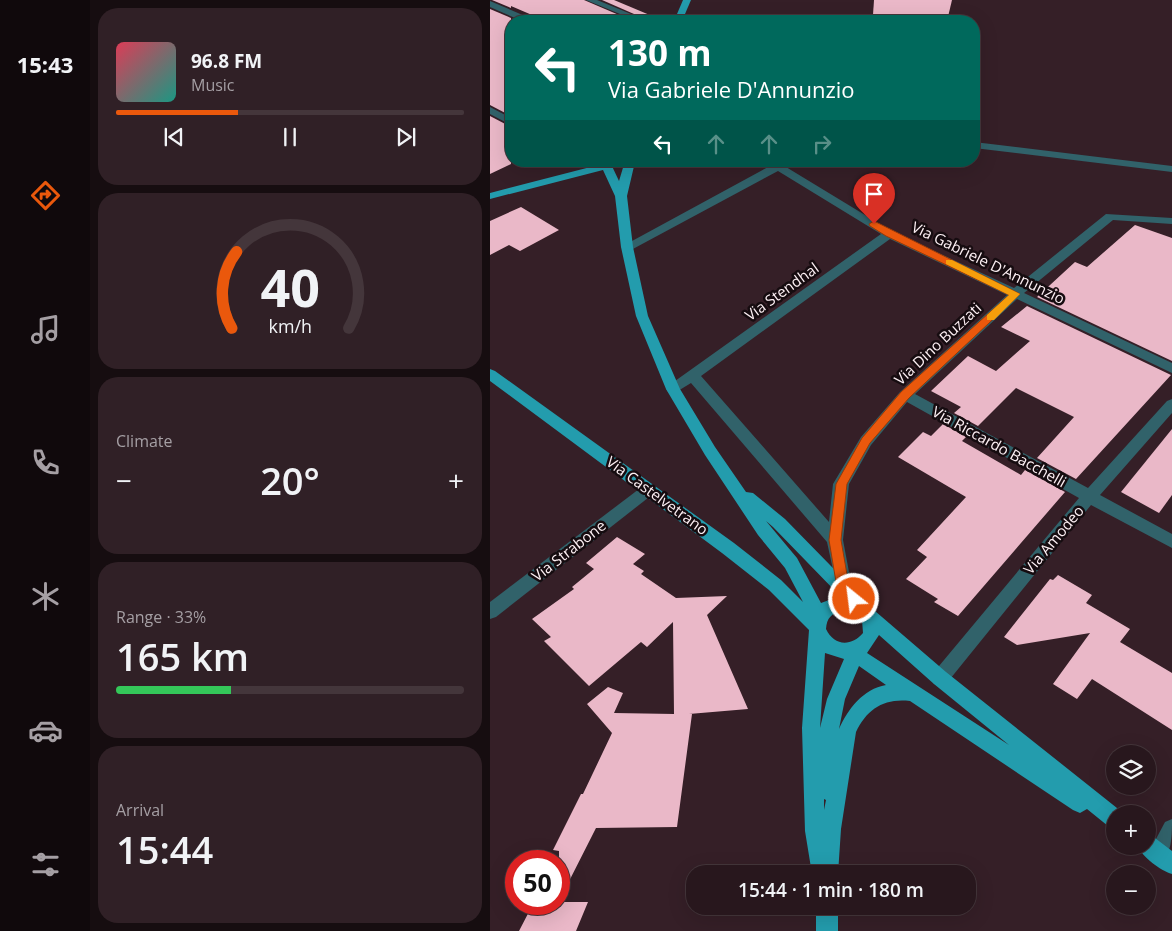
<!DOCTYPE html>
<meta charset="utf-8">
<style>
body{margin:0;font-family:"Open Sans",sans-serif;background:#302026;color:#f1f3f6;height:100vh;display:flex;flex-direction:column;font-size:19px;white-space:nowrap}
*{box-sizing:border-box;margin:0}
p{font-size:16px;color:#a59fa4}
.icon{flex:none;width:28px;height:28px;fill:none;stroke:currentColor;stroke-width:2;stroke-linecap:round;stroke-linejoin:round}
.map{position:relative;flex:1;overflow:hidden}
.sheet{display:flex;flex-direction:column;gap:8px;padding:8px;background:#160d10;width:400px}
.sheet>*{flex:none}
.top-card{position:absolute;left:15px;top:15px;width:475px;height:152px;border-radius:20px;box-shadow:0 5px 20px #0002,0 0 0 1px #44363b;background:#00695c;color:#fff;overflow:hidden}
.tools{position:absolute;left:616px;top:745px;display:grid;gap:10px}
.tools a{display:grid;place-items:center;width:50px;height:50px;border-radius:50%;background:#28171d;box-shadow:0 5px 20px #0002,0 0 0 1px #44363b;font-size:25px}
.speed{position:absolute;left:15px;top:850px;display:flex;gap:10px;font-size:25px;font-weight:700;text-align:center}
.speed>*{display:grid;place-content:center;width:65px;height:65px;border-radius:50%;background:#28171d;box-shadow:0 5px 20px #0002,0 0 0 1px #44363b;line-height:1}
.speed .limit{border:8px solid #d22;background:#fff;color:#111}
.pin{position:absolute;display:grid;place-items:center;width:42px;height:42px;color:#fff;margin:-51px -21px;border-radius:50% 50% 50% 0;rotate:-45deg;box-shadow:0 0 5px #0007}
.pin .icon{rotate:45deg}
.me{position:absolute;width:55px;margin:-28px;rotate:331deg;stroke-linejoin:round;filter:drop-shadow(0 0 4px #0008)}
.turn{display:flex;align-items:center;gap:18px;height:105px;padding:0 20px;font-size:22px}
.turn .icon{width:65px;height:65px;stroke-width:2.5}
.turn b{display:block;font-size:35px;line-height:42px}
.lanes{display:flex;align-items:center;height:48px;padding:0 20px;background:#0003;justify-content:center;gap:25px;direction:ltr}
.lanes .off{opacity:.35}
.big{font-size:38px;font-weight:600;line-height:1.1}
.sheet .widget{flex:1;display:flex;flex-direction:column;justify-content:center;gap:8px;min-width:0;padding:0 18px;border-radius:20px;background:#302026}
.sheet .dial{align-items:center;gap:0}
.dial svg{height:130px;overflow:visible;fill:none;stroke:#44363b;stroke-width:7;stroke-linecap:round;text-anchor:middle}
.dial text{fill:#f1f3f6;stroke:none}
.song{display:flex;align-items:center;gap:15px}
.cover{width:60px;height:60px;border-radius:8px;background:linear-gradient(135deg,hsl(350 70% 55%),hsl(170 70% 35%))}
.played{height:5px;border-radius:2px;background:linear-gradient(90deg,#ea580c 35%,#44363b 35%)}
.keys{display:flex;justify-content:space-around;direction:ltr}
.heat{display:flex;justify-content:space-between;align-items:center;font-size:28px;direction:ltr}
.charge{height:8px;border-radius:4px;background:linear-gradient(90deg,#34c759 33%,#44363b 0)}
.trip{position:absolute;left:196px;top:865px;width:290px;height:50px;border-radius:20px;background:#28171d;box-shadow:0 5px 20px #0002,0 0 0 1px #44363b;font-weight:600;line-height:50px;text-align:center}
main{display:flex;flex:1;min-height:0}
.tab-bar{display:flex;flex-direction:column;width:90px;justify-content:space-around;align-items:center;background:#10090c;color:#a59fa4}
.tab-bar .icon{width:35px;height:35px}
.tab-bar .current{color:#ea580c}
.tab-bar b{font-size:22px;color:#f1f3f6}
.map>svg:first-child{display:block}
.building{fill:#eab8c8}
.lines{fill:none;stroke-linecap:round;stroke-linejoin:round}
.minor{fill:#31626a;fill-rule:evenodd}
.major{fill:#239cad;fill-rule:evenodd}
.route{fill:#ea580c;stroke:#983908}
.slow{fill:#f59e0b}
.labels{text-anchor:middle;stroke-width:5;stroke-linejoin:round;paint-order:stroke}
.street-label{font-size:15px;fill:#fdf0f4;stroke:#160c10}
</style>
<main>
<nav class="tab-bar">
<b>15:43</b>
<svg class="icon current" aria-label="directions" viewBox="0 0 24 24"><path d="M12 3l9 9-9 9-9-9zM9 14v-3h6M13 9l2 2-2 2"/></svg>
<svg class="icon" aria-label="music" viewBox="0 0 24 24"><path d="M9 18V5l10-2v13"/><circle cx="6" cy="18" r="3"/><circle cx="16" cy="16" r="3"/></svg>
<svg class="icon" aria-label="phone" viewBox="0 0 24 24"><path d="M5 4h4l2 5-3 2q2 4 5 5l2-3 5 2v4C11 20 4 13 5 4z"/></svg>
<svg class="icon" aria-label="climate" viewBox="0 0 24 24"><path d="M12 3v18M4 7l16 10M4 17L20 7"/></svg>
<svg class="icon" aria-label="car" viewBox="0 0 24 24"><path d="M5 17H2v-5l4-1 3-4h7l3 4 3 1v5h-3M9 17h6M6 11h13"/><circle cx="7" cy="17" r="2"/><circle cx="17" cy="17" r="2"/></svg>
<svg class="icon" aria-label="filters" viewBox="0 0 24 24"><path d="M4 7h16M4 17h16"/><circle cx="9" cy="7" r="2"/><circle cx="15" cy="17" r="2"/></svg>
</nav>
<section class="sheet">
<div class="widget">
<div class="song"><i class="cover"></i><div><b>96.8 FM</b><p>Music</p></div></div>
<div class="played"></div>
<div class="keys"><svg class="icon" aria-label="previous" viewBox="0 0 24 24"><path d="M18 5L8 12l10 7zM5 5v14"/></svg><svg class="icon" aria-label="pause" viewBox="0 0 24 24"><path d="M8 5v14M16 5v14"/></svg><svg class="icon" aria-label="next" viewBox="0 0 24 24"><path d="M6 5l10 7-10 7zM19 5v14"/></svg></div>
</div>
<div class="widget dial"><svg viewBox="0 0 100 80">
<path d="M14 69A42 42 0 1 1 86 69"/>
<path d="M14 69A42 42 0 0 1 17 22" stroke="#ea580c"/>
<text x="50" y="56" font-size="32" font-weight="700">40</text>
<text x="50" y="72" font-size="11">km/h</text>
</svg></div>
<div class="widget"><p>Climate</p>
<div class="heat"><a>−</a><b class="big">20°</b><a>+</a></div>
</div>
<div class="widget"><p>Range · 33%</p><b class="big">165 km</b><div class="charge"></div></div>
<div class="widget"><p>Arrival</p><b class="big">15:44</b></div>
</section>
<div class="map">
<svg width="682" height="931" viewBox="0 0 682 931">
<rect width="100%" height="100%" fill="#351f27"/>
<g class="building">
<path d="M2,0H94L143,21H56L21,6V8Z"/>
<path d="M112,0H124L174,21H160Z"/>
<path d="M384,0H462L457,21L383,15Z"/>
<path d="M0,9L21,18V116L0,105Z"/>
<path d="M0,116L21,127V164L0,174Z"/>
<path d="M31,207L69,230L30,251L19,245L0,255V221Z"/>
<path d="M645,225L682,238V361L547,297L585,262L597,267Z"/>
<path d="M537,306L681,375L586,479L547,458L584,417L526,388L488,426L464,413L471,407L441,391L478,356L506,371L540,341L511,327Z"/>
<path d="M453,424L476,437L472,441L531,475L535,470L575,492L468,616L444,602L448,599L416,579L437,557L427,550L476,497L408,457L433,432L441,436Z"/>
<path d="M682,429V495L669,513L631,492Z"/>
<path d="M127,537L155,554L143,564L154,571L151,574L186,598L237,596L217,615L258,709L199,714H202L187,827L106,828L69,901V851L63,850L91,794H93L122,733L97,704L118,687L133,693L124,713L184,714L183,622L157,647L151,642L99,686L54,641L61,637L42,619L84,589L82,587L104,569L96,563Z"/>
<path d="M568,575L602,595L596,603L640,629L630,642L682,673V730L602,679L587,699L563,684L600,633L527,645L514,637L560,579L563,580Z"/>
<path d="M69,902H98L86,931H29L43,904H69Z"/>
</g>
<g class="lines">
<g class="minor">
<path d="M96,0H107L158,21H147Z"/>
<path d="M0,1L42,19L43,21H32L0,7Z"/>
<path d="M0,107L21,118V125L0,114Z"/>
<path d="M484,142L682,166V172L484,148Z"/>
<path d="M75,161H85L86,165L81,168L77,167Z"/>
<path d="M274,161H299L300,163L296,167L403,232L524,288L616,214L682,218V224L623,220L534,293L682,363V373L527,299L425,394L598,488L677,401L682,399V413L610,495L682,534V548L601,505L456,684L450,686L444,684L441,678L444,672L589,498L417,402L381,445L359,484L353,540L362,588L360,593L354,595L348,593L337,542L201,383L183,394L178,392L176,389L178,386L391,234L288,171L141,250L137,251L131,247L280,166ZM400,239L517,295L410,392L371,437L343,484L339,522L211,376Z"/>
<path d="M158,484L163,486L166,490L163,494L6,617L0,619V602L153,486Z"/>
<path d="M682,819C682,836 682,857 668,864L661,861L658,854L675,822Z"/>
</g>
<g class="major">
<path d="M193,0H201L192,21H184Z"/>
<path d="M135,161L145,162L137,196L143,247L158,316L190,389L225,447L256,492L263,493L295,519L385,611L456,672L632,812L633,814H625V829L618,826L597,809L590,813L583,810L420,701C394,698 377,709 366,732L351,829L348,874H322L315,831L312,728L319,630L279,590L232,553L0,381V369L5,371L244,543L291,580L313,602L295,568L268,535L215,455L176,389L146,316L131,247L125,196L113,170L0,199V193L116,163L121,164L129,181ZM276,521L283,527L350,596L331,603L307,558ZM351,610L363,612L372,620L373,633C361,647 344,646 336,629C337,617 341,615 351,610ZM389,635L444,684L519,745L377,653ZM335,653L354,659L337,699L330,728ZM369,666L396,685C373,689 358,709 349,729L355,699ZM334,799L336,800L334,810Z"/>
<path d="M658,835L665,838L682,851V874C670,870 653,858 648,846H658Z"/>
<rect x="326" y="906" width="22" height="25"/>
</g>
</g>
<path class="route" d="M384,221L530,294L419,398L380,443L357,484L351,540L359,586L371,599L369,603L364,604L360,603L347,588L339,540L346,484L372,438L411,392L519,295L396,236L380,226L379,224Z"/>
<path class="slow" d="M456,260H462L530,294L504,320H497V315L519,295L456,264Z"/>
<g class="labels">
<g class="street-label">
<text transform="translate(498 263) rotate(26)" y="5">Via Gabriele D'Annunzio</text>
<text transform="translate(292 292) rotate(-36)" y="5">Via Stendhal</text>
<text transform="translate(448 344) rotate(-43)" y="5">Via Dino Buzzati</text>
<text transform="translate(509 447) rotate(29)" y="5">Via Riccardo Bacchelli</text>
<text transform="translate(167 496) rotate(36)" y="5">Via Castelvetrano</text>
<text transform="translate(564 540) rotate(-50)" y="5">Via Amodeo</text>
<text transform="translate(79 551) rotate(-38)" y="5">Via Strabone</text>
</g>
</g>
</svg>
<div class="tools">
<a><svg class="icon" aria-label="layers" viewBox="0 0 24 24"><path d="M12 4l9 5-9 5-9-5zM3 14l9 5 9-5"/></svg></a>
<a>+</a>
<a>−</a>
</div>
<div class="speed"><div class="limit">50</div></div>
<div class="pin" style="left:384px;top:224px;background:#d93025"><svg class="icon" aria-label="arrive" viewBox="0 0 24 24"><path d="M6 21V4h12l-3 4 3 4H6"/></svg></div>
<svg class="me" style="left:364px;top:599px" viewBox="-20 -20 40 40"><circle r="17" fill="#ea580c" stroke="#fff" stroke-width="3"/><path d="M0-11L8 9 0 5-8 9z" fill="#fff"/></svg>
<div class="trip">15:44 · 1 min · 180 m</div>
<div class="top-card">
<div class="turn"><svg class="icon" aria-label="left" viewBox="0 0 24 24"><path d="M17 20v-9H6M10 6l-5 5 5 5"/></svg><div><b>130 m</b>Via Gabriele D'Annunzio</div></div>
<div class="lanes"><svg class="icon" aria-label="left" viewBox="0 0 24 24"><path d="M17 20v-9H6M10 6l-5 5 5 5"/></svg><svg class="icon off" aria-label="ahead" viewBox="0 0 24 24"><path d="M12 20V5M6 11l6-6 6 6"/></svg><svg class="icon off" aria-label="ahead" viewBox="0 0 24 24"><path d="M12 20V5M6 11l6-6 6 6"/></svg><svg class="icon off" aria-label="right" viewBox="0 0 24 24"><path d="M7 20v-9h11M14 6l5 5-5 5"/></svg></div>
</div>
</div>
</main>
